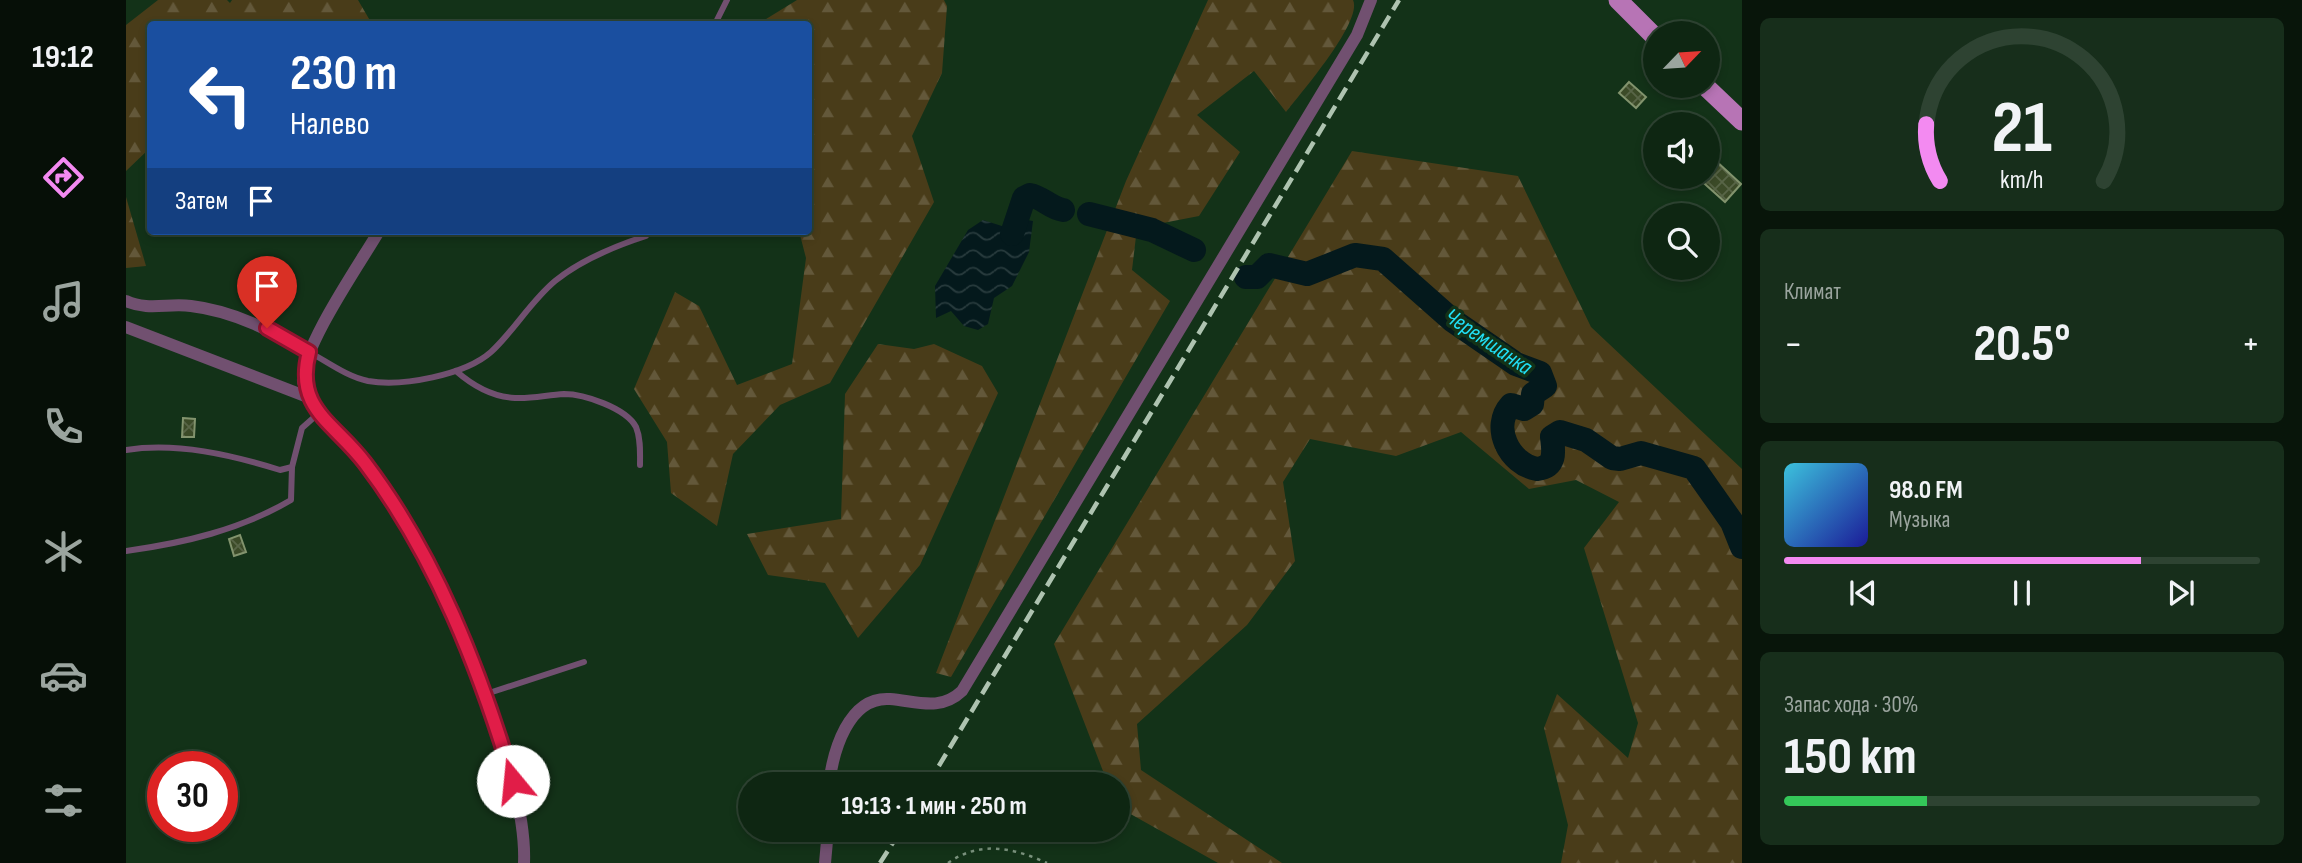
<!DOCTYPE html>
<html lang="ru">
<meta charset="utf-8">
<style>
body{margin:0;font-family:"Sofia Sans Condensed",sans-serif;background:#172e1b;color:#f1f3f6;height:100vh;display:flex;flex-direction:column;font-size:26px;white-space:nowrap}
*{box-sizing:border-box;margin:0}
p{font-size:23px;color:#9ba59f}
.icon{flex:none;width:38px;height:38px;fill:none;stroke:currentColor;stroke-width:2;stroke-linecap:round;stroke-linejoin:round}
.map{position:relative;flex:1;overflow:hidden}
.side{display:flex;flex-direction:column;gap:18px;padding:18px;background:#08150a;width:560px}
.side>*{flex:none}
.guide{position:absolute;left:21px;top:21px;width:665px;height:214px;border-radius:7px;box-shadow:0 4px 10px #0003,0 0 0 2px #2e4332;background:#1a4fa0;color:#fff;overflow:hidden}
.needle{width:46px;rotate:65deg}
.buttons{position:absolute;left:1517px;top:21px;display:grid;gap:14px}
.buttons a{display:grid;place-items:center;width:77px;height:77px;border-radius:50%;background:#0e2612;box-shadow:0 4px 10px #0003,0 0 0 2px #2e4332;font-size:35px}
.speed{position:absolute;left:21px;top:751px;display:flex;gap:14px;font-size:35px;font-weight:700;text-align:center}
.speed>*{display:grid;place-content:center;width:91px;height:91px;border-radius:50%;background:#0e2612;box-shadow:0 4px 10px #0003,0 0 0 2px #2e4332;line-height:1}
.speed .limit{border:10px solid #d22;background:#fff;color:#111}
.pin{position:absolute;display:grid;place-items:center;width:60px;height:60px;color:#fff;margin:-72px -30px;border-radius:50% 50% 50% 0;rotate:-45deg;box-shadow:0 0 7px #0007}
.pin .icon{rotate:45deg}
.me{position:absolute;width:77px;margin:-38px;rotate:343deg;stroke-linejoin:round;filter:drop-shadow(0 0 5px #0008)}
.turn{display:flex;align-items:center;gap:24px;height:147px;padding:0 28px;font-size:32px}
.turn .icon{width:91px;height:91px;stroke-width:2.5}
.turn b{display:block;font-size:49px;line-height:60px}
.then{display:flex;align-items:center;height:66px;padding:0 28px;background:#0003;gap:14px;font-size:26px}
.big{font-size:52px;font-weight:700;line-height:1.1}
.side .tile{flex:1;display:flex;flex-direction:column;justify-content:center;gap:10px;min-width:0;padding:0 24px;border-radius:10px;background:#172e1b}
.side .dial{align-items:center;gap:0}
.dial svg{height:182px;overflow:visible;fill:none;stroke:#2e4332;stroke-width:7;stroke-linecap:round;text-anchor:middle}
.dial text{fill:#f1f3f6;stroke:none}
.song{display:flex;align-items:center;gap:21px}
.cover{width:84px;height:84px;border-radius:10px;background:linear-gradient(135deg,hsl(190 70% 55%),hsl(240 70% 35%))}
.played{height:7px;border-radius:4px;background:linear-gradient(90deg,#f38af1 75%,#2e4332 75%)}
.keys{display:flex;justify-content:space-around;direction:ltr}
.heat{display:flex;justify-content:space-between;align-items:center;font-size:38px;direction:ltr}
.charge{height:10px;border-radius:5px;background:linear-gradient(90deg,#34c759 30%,#2e4332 0)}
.trip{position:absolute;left:612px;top:772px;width:392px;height:70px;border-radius:35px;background:#0e2612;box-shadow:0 4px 10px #0003,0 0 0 2px #2e4332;font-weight:700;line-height:70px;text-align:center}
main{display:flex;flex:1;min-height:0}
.tabs{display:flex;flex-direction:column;width:126px;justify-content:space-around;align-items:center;background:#060f07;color:#9ba59f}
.tabs .icon{width:49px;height:49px}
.tabs .selected{color:#f38af1}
.tabs b{font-size:32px;color:#f1f3f6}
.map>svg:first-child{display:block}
.forest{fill:url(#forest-firs)}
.water{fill:url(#water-waves)}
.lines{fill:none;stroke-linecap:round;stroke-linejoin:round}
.river{stroke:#04191c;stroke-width:24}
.building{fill:url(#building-cross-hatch);stroke:#82936d;stroke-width:2}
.path{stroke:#7a927d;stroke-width:2.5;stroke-dasharray:3.5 5;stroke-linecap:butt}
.service{stroke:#715070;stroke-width:6}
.minor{stroke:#715070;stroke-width:12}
.primary{stroke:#b774b5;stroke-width:19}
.rail{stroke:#aec3b0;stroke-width:4.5;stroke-dasharray:14 7;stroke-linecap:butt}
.route-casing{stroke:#92132f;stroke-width:18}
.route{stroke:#e11d48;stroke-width:12}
.labels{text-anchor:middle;stroke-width:7;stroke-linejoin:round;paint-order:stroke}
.water-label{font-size:23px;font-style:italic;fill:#21e0f6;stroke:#133218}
</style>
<main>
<nav class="tabs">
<b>19:12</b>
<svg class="icon selected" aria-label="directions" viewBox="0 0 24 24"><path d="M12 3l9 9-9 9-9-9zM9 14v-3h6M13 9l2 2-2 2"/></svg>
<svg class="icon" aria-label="music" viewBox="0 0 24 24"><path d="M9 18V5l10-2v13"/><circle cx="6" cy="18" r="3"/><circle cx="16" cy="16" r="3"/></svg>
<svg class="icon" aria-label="phone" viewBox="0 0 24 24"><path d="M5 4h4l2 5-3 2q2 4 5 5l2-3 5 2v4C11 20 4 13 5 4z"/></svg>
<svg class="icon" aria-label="climate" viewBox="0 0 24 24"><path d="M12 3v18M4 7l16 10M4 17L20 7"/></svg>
<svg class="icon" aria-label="car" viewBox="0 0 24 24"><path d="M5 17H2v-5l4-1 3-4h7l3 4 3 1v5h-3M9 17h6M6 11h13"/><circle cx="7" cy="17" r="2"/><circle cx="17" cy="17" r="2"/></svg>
<svg class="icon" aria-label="filters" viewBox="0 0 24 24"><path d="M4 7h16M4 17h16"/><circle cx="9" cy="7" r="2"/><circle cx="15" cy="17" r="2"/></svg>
</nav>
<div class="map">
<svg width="1616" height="863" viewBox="0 0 1616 863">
<defs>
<pattern id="forest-firs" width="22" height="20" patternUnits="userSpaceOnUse" patternTransform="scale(1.75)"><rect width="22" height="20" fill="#493c19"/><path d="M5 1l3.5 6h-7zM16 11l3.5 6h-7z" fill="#63583a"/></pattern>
<pattern id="water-waves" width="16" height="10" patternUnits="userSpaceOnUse" patternTransform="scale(1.75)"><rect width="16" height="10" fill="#04191c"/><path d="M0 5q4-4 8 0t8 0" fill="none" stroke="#283b3d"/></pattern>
<pattern id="building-cross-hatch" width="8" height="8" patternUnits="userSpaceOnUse" patternTransform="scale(1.75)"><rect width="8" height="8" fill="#3c4b28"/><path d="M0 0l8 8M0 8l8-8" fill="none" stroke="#586547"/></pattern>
</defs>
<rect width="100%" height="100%" fill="#133218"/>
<g class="forest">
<path d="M32,0H101L104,3L106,0H232L246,24H24V148L0,171V25Z"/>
<path d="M671,0H818L821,6L816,73L786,136L808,202L704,383L654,405L607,454L591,526L545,493L541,442L508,389L549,292L573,306L611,385L666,364L680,258L673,231H682V24H632Z"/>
<path d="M1082,0H1227C1237,21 1175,93 1160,112L1128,71L1071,115L1114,152L1073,216L1011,228L1006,270L1044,301L825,677L810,673L1000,181Z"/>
<path d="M1226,151L1392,176L1465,327L1616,469V863H1435L1442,825L1418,728L1431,694L1502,758L1512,723L1458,548L1493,502L1450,480L1403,489L1335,432L1270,456L1184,439L1157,482L1169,561L1121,625L1011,724L1015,770L1156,863H1092L992,807V784H982L928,644Z"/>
<path d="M0,197L20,266L0,268Z"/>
<path d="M752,344L788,349L808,344L856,366L872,393L794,565L732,638L699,583L642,575L621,534L715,519L719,394Z"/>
</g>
<path class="water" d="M890,218L907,221L903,252L886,286L868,298L862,324L852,330L838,326L825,311L810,318L809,286L842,230L857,220L879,227Z"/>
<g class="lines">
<g class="river">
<path d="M963,214L1026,230L1068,250"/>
<path d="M886,234L898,198L904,195C916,197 924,208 937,210"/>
<path d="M1120,277H1131L1143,265L1181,274L1229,255L1257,259L1326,320L1390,364L1414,373L1419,386L1407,394L1406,404L1398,409L1385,405C1365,427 1383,464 1411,469C1430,467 1428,452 1426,437L1434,432L1460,440L1486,458L1494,459L1515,453L1568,468L1606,522L1616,547"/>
</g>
</g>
<g class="building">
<path d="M1503,82L1520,97L1510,108L1493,93Z"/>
<path d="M1589,160L1615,184L1599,202L1571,177H1582V167Z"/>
<path d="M57,418L69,419L68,437H56Z"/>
<path d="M114,535L120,552L108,556L103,539Z"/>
</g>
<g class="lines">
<path class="path" d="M822,863C854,840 888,848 921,863"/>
<g class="service">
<path d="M589,24L601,0"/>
<path d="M185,353C203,363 222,377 242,381C276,387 339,375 365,352C388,331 404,302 429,281C455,260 489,246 520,236L523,231"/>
<path d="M330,371C346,385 367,397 389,398C405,399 421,395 438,394C458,394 500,408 510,427C515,439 514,453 514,465"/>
<path d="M0,450C51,442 106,455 154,470L166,467L176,428L194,412"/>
<path d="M0,551C58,543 114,530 165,500L166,467"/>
<path d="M360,694L458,662"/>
</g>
<g class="minor">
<path d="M253,231C235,262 175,348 177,381C179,402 249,473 265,498C317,576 402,771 398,863"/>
<path d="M0,301C22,311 42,303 65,306C108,311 145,331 183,352"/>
<path d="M0,327L184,398"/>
<path d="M703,784C707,752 722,696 764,699C790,701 814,712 836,691L1231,35L1245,0"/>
<path d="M699,863L702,830"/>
</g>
<g class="primary">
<path d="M1492,0L1530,38"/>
<path d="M1579,86L1616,121"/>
</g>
<g class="rail">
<path d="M802,784L1273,0"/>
<path d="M754,863L775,830"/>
</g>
</g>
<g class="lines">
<defs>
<path id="route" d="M141,328L183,352C168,409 208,422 239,463C309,555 354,670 387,781"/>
</defs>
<use href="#route" class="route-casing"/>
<use href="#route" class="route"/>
</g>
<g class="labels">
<g class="water-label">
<text transform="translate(1363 341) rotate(34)" y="8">Черемшанка</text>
</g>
</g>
</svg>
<div class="buttons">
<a><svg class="needle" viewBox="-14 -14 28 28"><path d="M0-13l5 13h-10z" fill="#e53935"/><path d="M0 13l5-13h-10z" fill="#9ba59f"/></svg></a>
<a><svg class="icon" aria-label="sound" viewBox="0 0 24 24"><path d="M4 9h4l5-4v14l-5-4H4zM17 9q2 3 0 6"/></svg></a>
<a><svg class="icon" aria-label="search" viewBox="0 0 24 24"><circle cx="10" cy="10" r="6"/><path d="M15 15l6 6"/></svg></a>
</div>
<div class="speed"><div class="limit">30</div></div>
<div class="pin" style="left:141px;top:328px;background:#d93025"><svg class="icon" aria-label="arrive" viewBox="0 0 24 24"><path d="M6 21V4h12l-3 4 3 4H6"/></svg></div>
<svg class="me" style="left:387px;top:781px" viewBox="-20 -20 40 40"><circle r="19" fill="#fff"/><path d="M0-13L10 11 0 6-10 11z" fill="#e11d48"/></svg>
<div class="trip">19:13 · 1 мин · 250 m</div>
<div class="guide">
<div class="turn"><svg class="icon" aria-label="left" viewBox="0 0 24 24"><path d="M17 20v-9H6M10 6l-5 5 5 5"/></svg><div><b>230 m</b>Налево</div></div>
<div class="then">Затем<svg class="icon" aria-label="arrive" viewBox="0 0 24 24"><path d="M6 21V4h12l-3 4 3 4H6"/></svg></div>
</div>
</div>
<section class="side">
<div class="tile dial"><svg viewBox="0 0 100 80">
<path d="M14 69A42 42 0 1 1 86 69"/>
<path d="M14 69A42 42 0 0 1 8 44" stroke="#f38af1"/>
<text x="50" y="56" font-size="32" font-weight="700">21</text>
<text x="50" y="72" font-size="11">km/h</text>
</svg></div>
<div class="tile"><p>Климат</p>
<div class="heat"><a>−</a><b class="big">20.5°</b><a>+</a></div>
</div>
<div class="tile">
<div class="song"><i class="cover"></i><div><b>98.0 FM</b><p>Музыка</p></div></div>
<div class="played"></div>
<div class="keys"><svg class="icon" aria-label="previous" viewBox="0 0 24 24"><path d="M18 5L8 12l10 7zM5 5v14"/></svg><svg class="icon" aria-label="pause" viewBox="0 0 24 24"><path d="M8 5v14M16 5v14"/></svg><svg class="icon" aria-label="next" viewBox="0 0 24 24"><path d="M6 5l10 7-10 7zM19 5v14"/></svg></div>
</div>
<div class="tile"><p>Запас хода · 30%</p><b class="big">150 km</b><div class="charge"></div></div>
</section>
</main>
